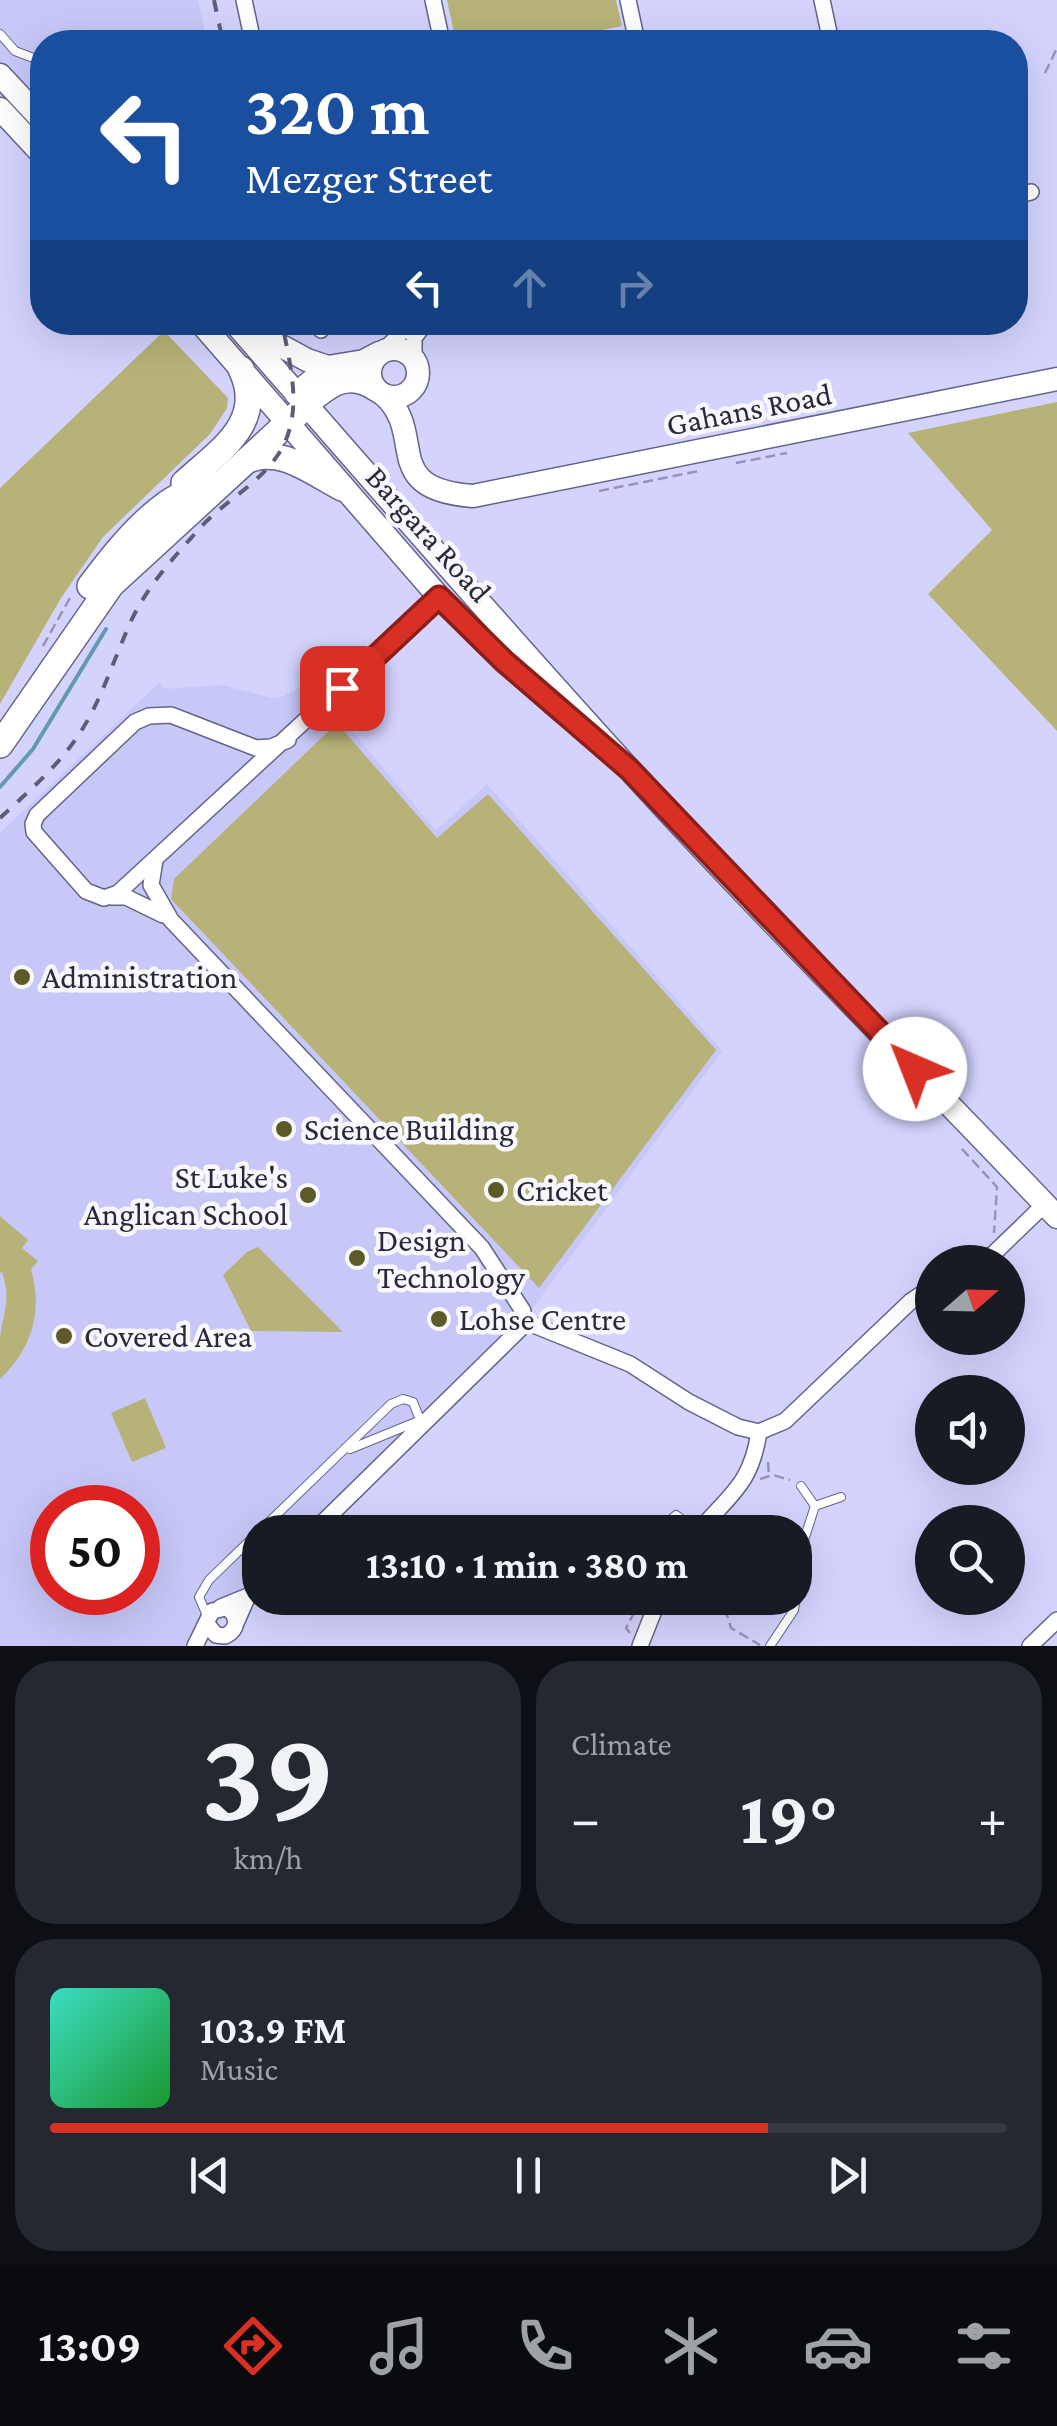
<!DOCTYPE html>
<meta charset="utf-8">
<style>
body{margin:0;font-family:"Crimson Pro",serif;background:#242831;color:#f1f3f6;height:100vh;display:flex;flex-direction:column;font-size:38px;white-space:nowrap}
*{box-sizing:border-box;margin:0}
p{font-size:32px;color:#9ea1a6}
.icon{flex:none;width:55px;height:55px;fill:none;stroke:currentColor;stroke-width:2;stroke-linecap:round;stroke-linejoin:round}
.map{position:relative;height:1646px;overflow:hidden}
.side{display:flex;flex-direction:column;gap:15px;padding:15px;background:#0d0f14;flex:1}
.side>*{flex:none}
.top-card{position:absolute;left:30px;top:30px;width:998px;height:305px;border-radius:40px;box-shadow:0 10px 40px #0002;background:#1a4fa0;color:#fff;overflow:hidden}
.needle{width:65px;rotate:70deg}
.fabs{position:absolute;left:915px;top:1245px;display:grid;gap:20px}
.fabs a{display:grid;place-items:center;width:110px;height:110px;border-radius:50%;background:#171b24;box-shadow:0 10px 40px #0002;font-size:50px}
.speed{position:absolute;left:30px;top:1485px;display:flex;gap:20px;font-size:50px;font-weight:700;text-align:center}
.speed>*{display:grid;place-content:center;width:130px;height:130px;border-radius:50%;background:#171b24;box-shadow:0 10px 40px #0002;line-height:1}
.speed .limit{border:15px solid #d22;background:#fff;color:#111}
.pin{position:absolute;display:grid;place-items:center;width:85px;height:85px;color:#fff;margin:-42px;border-radius:20px;box-shadow:0 5px 15px #0006}
.me{position:absolute;width:110px;margin:-55px;rotate:316deg;stroke-linejoin:round;filter:drop-shadow(0 0 8px #0008)}
.turn{display:flex;align-items:center;gap:35px;height:210px;padding:0 50px;font-size:45px}
.turn .icon{width:130px;height:130px;stroke-width:2.5}
.turn b{display:block;font-size:70px;line-height:85px}
.lanes{display:flex;align-items:center;height:95px;padding:0 50px;background:#0003;justify-content:center;gap:50px;direction:ltr}
.lanes .off{opacity:.35}
.big{font-size:75px;font-weight:700;line-height:1.1}
.side .card{flex:1;display:flex;flex-direction:column;justify-content:center;gap:15px;min-width:0;padding:0 35px;border-radius:40px;background:#242831}
.side .dial{align-items:center;gap:0}
.dial b{font-size:130px;line-height:1}
.song{display:flex;align-items:center;gap:30px}
.cover{width:120px;height:120px;border-radius:15px;background:linear-gradient(135deg,hsl(170 70% 55%),hsl(130 70% 35%))}
.played{height:10px;border-radius:5px;background:linear-gradient(90deg,#d93025 75%,#363941 75%)}
.keys{display:flex;justify-content:space-around;direction:ltr}
.heat{display:flex;justify-content:space-between;align-items:center;font-size:55px;direction:ltr}
.side .tiles{flex:1;display:grid;gap:15px;grid-template-columns:1fr 1fr}
.card:last-child{grid-column:span 2}
.trip{position:absolute;left:242px;top:1515px;width:570px;height:100px;border-radius:40px;background:#171b24;box-shadow:0 10px 40px #0002;font-weight:700;line-height:100px;text-align:center}
.tabs{display:flex;height:160px;justify-content:space-around;align-items:center;background:#090b0e;color:#9ea1a6}
.tabs .icon{width:70px;height:70px}
.tabs .selected{color:#d93025}
.tabs b{font-size:45px;color:#f1f3f6}
.map>svg:first-child{display:block}
.built{fill:#c7c7f8;fill-rule:evenodd}
.green{fill:#b7b378}
.lines{fill:none;stroke-linecap:round;stroke-linejoin:round}
.stream{stroke:#6598b2;stroke-width:4}
.lane-casing{stroke:#64648a;stroke-width:10}
.street-casing{stroke:#64648a;stroke-width:18}
.secondary-casing{stroke:#64648a;stroke-width:25}
.primary-casing{stroke:#64648a;stroke-width:28}
.path{stroke:#9594b6;stroke-width:2.5;stroke-dasharray:10 5;stroke-linecap:butt}
.lane{stroke:#fff;stroke-width:8}
.street{stroke:#fff;stroke-width:15}
.secondary{stroke:#fff;stroke-width:22}
.primary{stroke:#fff;stroke-width:25}
.rail{stroke:#5e5d76;stroke-width:4;stroke-dasharray:12 12;stroke-linecap:butt}
.route-casing{stroke:#8d1f18;stroke-width:25}
.route{stroke:#d93025;stroke-width:18}
.poi-dot{fill:#5e5a27;stroke:#f8f8fc;stroke-width:4}
.labels{text-anchor:middle;stroke-width:9;stroke-linejoin:round;paint-order:stroke}
.street-label{font-size:32px;fill:#2a293a;stroke:#f8f8fc}
.poi-label{font-size:32px;fill:#2a293a;stroke:#f8f8fc;text-anchor:start}
</style>
<div class="map">
<svg width="1057" height="1646" viewBox="0 0 1057 1646">
<rect width="100%" height="100%" fill="#d3d3fe"/>
<g class="built">
<path d="M0,0H198L207,42H42V143L0,98Z"/>
<path d="M159,683L165,689L223,685L271,698L282,697L298,688L339,716L436,831L487,784L722,1051L510,1339L311,1532H260V1583L194,1646H0V833ZM52,1508H138V1592H52Z"/>
</g>
<g class="green">
<path d="M447,0H616L622,26L545,42H456Z"/>
<path d="M164,331L228,398L227,408L210,434L103,537L61,598L0,704V488Z"/>
<path d="M1057,402V731L928,594L992,530L908,433Z"/>
<path d="M337,723L437,838L488,794L716,1050L539,1288L171,899L174,879Z"/>
<path d="M0,1216L28,1240L22,1248L38,1261L31,1269C43,1311 32,1349 0,1379C0,1365 0,1350 0,1337C4,1310 11,1300 2,1272L0,1273Z"/>
<path d="M258,1247L343,1332L251,1331L223,1275L247,1252Z"/>
<path d="M145,1398L166,1448L132,1462L111,1413Z"/>
</g>
<g class="lines">
<path class="stream" d="M0,787L33,749L106,629"/>
<defs>
<g id="lane">
<path d="M0,34L15,51L36,59L42,66"/>
<path d="M220,42L252,36"/>
<path d="M350,1449L421,1420"/>
<path d="M801,1486L815,1506"/>
<path d="M656,1532L676,1515L699,1532"/>
<path d="M627,1598V1602L653,1613"/>
<path d="M208,1618L199,1597L209,1580L391,1404L403,1399L413,1402L422,1425"/>
<path d="M770,1646L794,1610L804,1540L815,1506L841,1497"/>
</g>
<g id="street">
<path d="M244,0L253,42"/>
<path d="M433,0L442,42"/>
<path d="M628,0L637,42"/>
<path d="M822,0L831,42"/>
<path d="M1015,196L1031,192"/>
<path d="M316,322L321,330"/>
<path d="M384,350L412,322"/>
<path d="M414,359V338L426,322"/>
<path d="M288,740L271,747L256,748L171,715L149,716L135,722L37,815L33,824L34,832L86,891L104,898L118,893L439,597"/>
<path d="M155,860L151,885L171,920L482,1248L523,1311"/>
<path d="M111,897H126L163,915"/>
<path d="M985,1262L1045,1204"/>
<path d="M536,1326L630,1364L689,1402L738,1427L759,1432L785,1421L911,1301L932,1287"/>
<path d="M313,1532L520,1329"/>
<path d="M698,1532C730,1494 751,1485 759,1432"/>
<path d="M221,1607L248,1596L236,1623"/>
<path d="M195,1646L212,1611L226,1608C239,1615 239,1629 225,1636L216,1635L207,1624"/>
<path d="M640,1646L659,1598"/>
<path d="M1030,1646L1057,1620"/>
</g>
<g id="secondary">
<path d="M0,75L42,120"/>
<path d="M0,109L42,154"/>
<path d="M200,322L439,597L505,662L563,712"/>
<path d="M234,322C365,472 495,622 629,769C768,922 915,1067 1057,1217"/>
<path d="M246,327L307,360L328,367"/>
<circle cx="394" cy="373" r="24"/>
<path d="M296,394L328,367L364,361L379,353"/>
<path d="M384,395C428,435 378,489 473,496L1057,379"/>
<path d="M306,406C328,387 348,370 376,390"/>
</g>
<g id="primary">
<path d="M246,461C280,445 312,473 342,488"/>
<path d="M184,483C219,451 267,422 241,369"/>
<path d="M90,586C111,558 137,525 166,504C180,495 193,489 206,478"/>
<path d="M0,745L111,585L306,406"/>
</g>
</defs>
<use href="#lane" class="lane-casing"/>
<use href="#street" class="street-casing"/>
<use href="#secondary" class="secondary-casing"/>
<use href="#primary" class="primary-casing"/>
<g class="path">
<path d="M1045,73L1057,48"/>
<path d="M736,463L787,453"/>
<path d="M599,491L699,471"/>
<path d="M43,646L71,596"/>
<path d="M962,1149L997,1187L994,1233"/>
<path d="M959,1262L971,1256"/>
<path d="M768,1462L769,1475"/>
<path d="M760,1479L773,1475L790,1480"/>
<path d="M716,1598L723,1602L731,1628L760,1645"/>
<path d="M630,1633L626,1628L633,1615"/>
</g>
<use href="#lane" class="lane"/>
<use href="#street" class="street"/>
<use href="#secondary" class="secondary"/>
<use href="#primary" class="primary"/>
<g class="rail">
<path d="M214,0L223,42"/>
<path d="M0,818C27,793 57,767 78,736C102,700 114,658 132,619C148,585 176,555 200,528C227,498 268,480 285,442C302,404 289,361 282,322"/>
</g>
</g>
<g class="lines">
<defs>
<path id="route" d="M342,688L439,597L505,662L630,770L915,1069"/>
</defs>
<use href="#route" class="route-casing"/>
<use href="#route" class="route"/>
</g>
<g class="poi-dot">
<circle cx="22" cy="977" r="10"/>
<circle cx="284" cy="1129" r="10"/>
<circle cx="496" cy="1190" r="10"/>
<circle cx="308" cy="1195" r="10"/>
<circle cx="357" cy="1258" r="10"/>
<circle cx="439" cy="1319" r="10"/>
<circle cx="64" cy="1336" r="10"/>
</g>
<g class="labels">
<g class="street-label">
<text transform="translate(749 409) rotate(-11)" y="11">Gahans Road</text>
<text transform="translate(429 534) rotate(48)" y="11">Bargara Road</text>
</g>
<g class="poi-label">
<text x="42" y="988">Administration</text>
<text x="304" y="1140">Science Building</text>
<text x="288" y="1188" text-anchor="end">St Luke's<tspan x="288" dy="37">Anglican School</tspan></text>
<text x="516" y="1201">Cricket</text>
<text x="377" y="1251">Design<tspan x="377" dy="37">Technology</tspan></text>
<text x="459" y="1330">Lohse Centre</text>
<text x="84" y="1347">Covered Area</text>
</g>
</g>
</svg>
<div class="fabs">
<a><svg class="needle" viewBox="-14 -14 28 28"><path d="M0-13l5 13h-10z" fill="#e53935"/><path d="M0 13l5-13h-10z" fill="#9ea1a6"/></svg></a>
<a><svg class="icon" aria-label="sound" viewBox="0 0 24 24"><path d="M4 9h4l5-4v14l-5-4H4zM17 9q2 3 0 6"/></svg></a>
<a><svg class="icon" aria-label="search" viewBox="0 0 24 24"><circle cx="10" cy="10" r="6"/><path d="M15 15l6 6"/></svg></a>
</div>
<div class="speed"><div class="limit">50</div></div>
<div class="pin" style="left:342px;top:688px;background:#d93025"><svg class="icon" aria-label="arrive" viewBox="0 0 24 24"><path d="M6 21V4h12l-3 4 3 4H6"/></svg></div>
<svg class="me" style="left:915px;top:1069px" viewBox="-20 -20 40 40"><circle r="19" fill="#fff"/><path d="M0-13L10 11 0 6-10 11z" fill="#d93025"/></svg>
<div class="trip">13:10 · 1 min · 380 m</div>
<div class="top-card">
<div class="turn"><svg class="icon" aria-label="left" viewBox="0 0 24 24"><path d="M17 20v-9H6M10 6l-5 5 5 5"/></svg><div><b>320 m</b>Mezger Street</div></div>
<div class="lanes"><svg class="icon" aria-label="left" viewBox="0 0 24 24"><path d="M17 20v-9H6M10 6l-5 5 5 5"/></svg><svg class="icon off" aria-label="ahead" viewBox="0 0 24 24"><path d="M12 20V5M6 11l6-6 6 6"/></svg><svg class="icon off" aria-label="right" viewBox="0 0 24 24"><path d="M7 20v-9h11M14 6l5 5-5 5"/></svg></div>
</div>
</div>
<section class="side">
<div class="tiles">
<div class="card dial"><b>39</b><p>km/h</p></div>
<div class="card"><p>Climate</p>
<div class="heat"><a>−</a><b class="big">19°</b><a>+</a></div>
</div>
<div class="card">
<div class="song"><i class="cover"></i><div><b>103.9 FM</b><p>Music</p></div></div>
<div class="played"></div>
<div class="keys"><svg class="icon" aria-label="previous" viewBox="0 0 24 24"><path d="M18 5L8 12l10 7zM5 5v14"/></svg><svg class="icon" aria-label="pause" viewBox="0 0 24 24"><path d="M8 5v14M16 5v14"/></svg><svg class="icon" aria-label="next" viewBox="0 0 24 24"><path d="M6 5l10 7-10 7zM19 5v14"/></svg></div>
</div>
</div>
</section>
<nav class="tabs">
<b>13:09</b>
<svg class="icon selected" aria-label="directions" viewBox="0 0 24 24"><path d="M12 3l9 9-9 9-9-9zM9 14v-3h6M13 9l2 2-2 2"/></svg>
<svg class="icon" aria-label="music" viewBox="0 0 24 24"><path d="M9 18V5l10-2v13"/><circle cx="6" cy="18" r="3"/><circle cx="16" cy="16" r="3"/></svg>
<svg class="icon" aria-label="phone" viewBox="0 0 24 24"><path d="M5 4h4l2 5-3 2q2 4 5 5l2-3 5 2v4C11 20 4 13 5 4z"/></svg>
<svg class="icon" aria-label="climate" viewBox="0 0 24 24"><path d="M12 3v18M4 7l16 10M4 17L20 7"/></svg>
<svg class="icon" aria-label="car" viewBox="0 0 24 24"><path d="M5 17H2v-5l4-1 3-4h7l3 4 3 1v5h-3M9 17h6M6 11h13"/><circle cx="7" cy="17" r="2"/><circle cx="17" cy="17" r="2"/></svg>
<svg class="icon" aria-label="filters" viewBox="0 0 24 24"><path d="M4 7h16M4 17h16"/><circle cx="9" cy="7" r="2"/><circle cx="15" cy="17" r="2"/></svg>
</nav>
